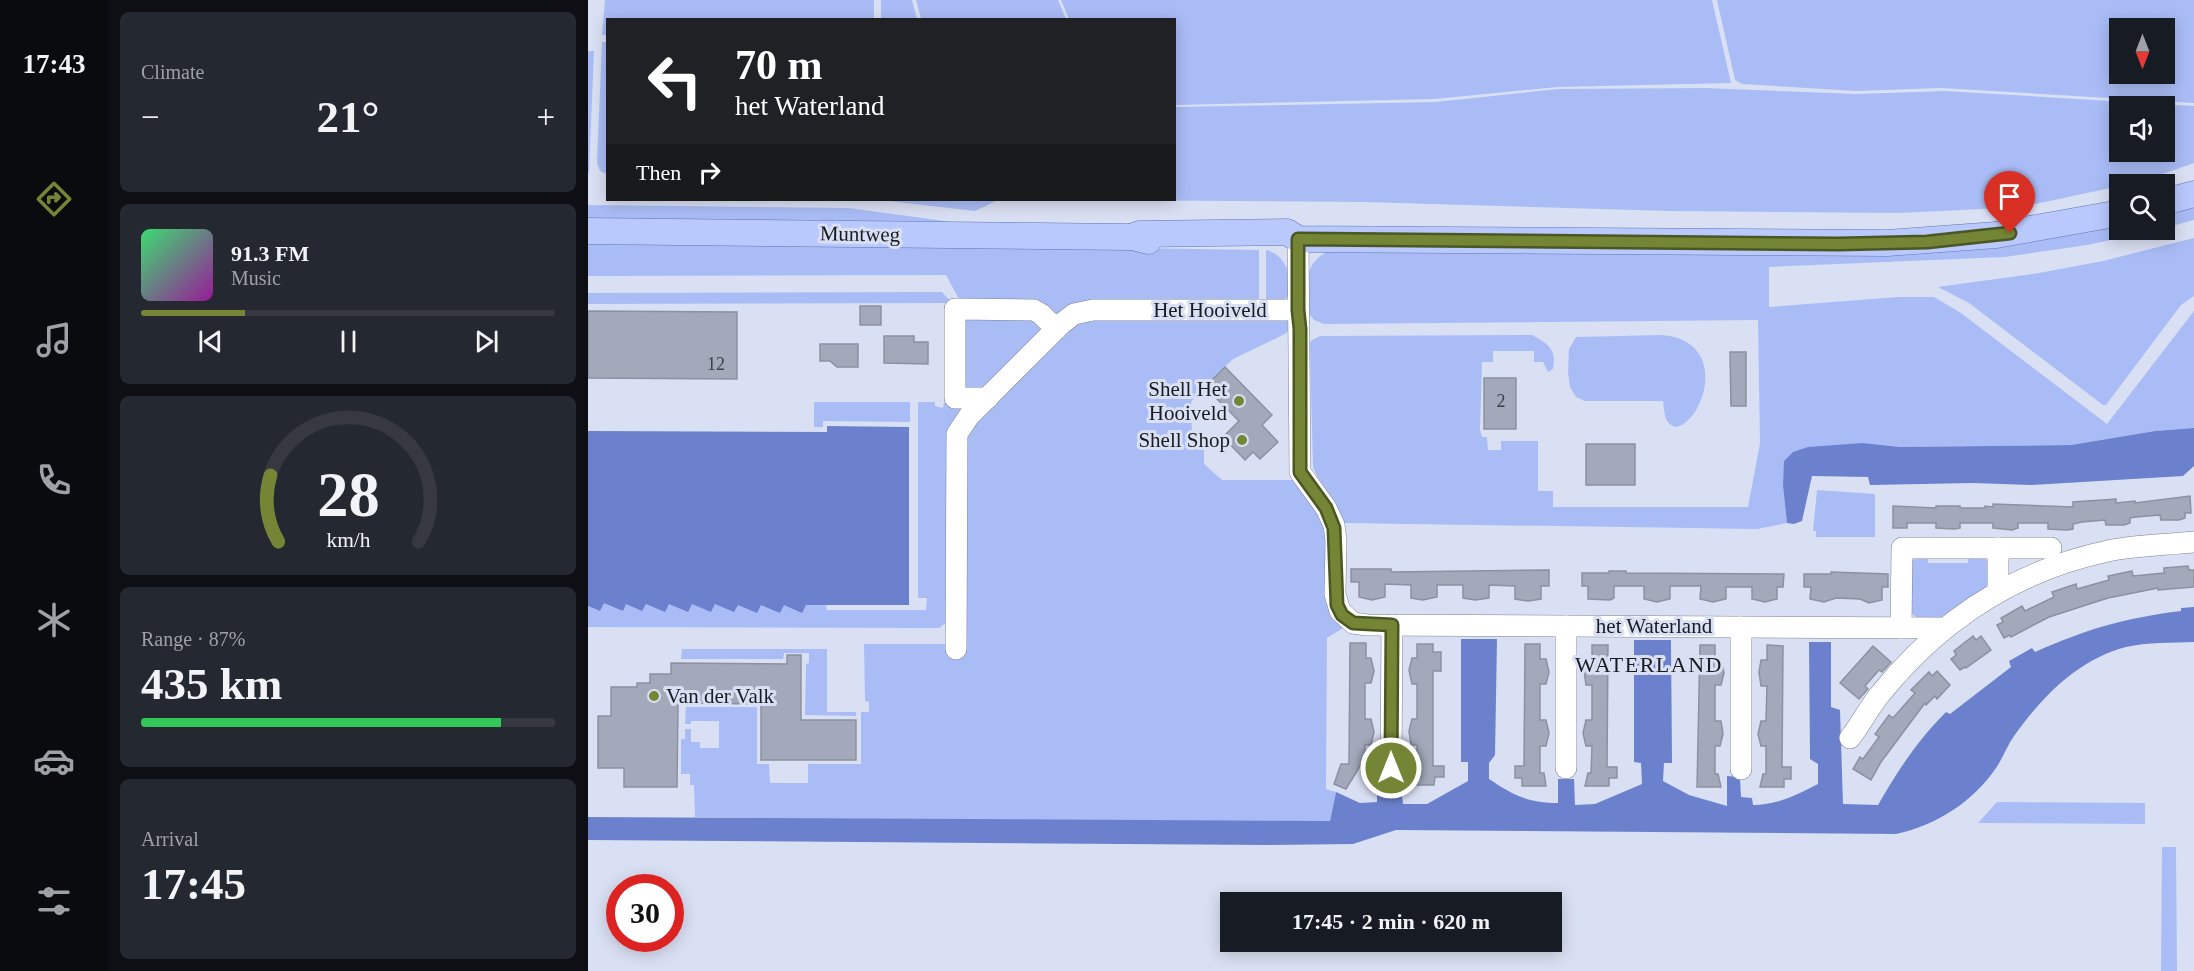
<!DOCTYPE html>
<meta charset="utf-8">
<style>
body{margin:0;font-family:"Times New Roman",serif;background:#242831;color:#f1f3f6;height:100vh;display:flex;flex-direction:column;font-size:22px;white-space:nowrap}
*{box-sizing:border-box;margin:0}
p{font-size:20px;color:#9ea1a6}
.icon{flex:none;width:33px;height:33px;fill:none;stroke:currentColor;stroke-width:2;stroke-linecap:round;stroke-linejoin:round}
.map{position:relative;flex:1;overflow:hidden}
.drawer{display:flex;flex-direction:column;gap:12px;padding:12px;background:#0d0f14;width:480px}
.drawer>*{flex:none}
.top-card{position:absolute;left:18px;top:18px;width:570px;height:183px;border-radius:0px;box-shadow:0 3px 15px #0003;background:#202124;color:#fff;overflow:hidden}
.needle{width:39px;rotate:180deg}
.buttons{position:absolute;left:1521px;top:18px;display:grid;gap:12px}
.buttons a{display:grid;place-items:center;width:66px;height:66px;border-radius:0px;background:#171b24;box-shadow:0 3px 15px #0003;font-size:30px}
.speed{position:absolute;left:18px;top:874px;display:flex;gap:12px;font-size:30px;font-weight:700;text-align:center}
.speed>*{display:grid;place-content:center;width:78px;height:78px;border-radius:50%;background:#171b24;box-shadow:0 3px 15px #0003;line-height:1}
.speed .limit{border:9px solid #d22;background:#fff;color:#111}
.pin{position:absolute;display:grid;place-items:center;width:51px;height:51px;color:#fff;margin:-62px -26px;border-radius:50% 50% 50% 0;rotate:-45deg;box-shadow:0 0 6px #0007}
.pin .icon{rotate:45deg}
.me{position:absolute;width:66px;margin:-33px;rotate:0deg;stroke-linejoin:round;filter:drop-shadow(0 0 4px #0008)}
.turn{display:flex;align-items:center;gap:21px;height:126px;padding:0 30px;font-size:27px}
.turn .icon{width:78px;height:78px;stroke-width:2.5}
.turn b{display:block;font-size:42px;line-height:51px}
.then{display:flex;align-items:center;height:57px;padding:0 30px;background:#0003;gap:12px;font-size:22px}
.big{font-size:45px;font-weight:600;line-height:1.1}
.drawer .widget{flex:1;display:flex;flex-direction:column;justify-content:center;gap:9px;min-width:0;padding:0 21px;border-radius:9px;background:#242831}
.drawer .dial{align-items:center;gap:0}
.dial svg{height:156px;overflow:visible;fill:none;stroke:#363941;stroke-width:7;stroke-linecap:round;text-anchor:middle}
.dial text{fill:#f1f3f6;stroke:none}
.song{display:flex;align-items:center;gap:18px}
.cover{width:72px;height:72px;border-radius:9px;background:linear-gradient(135deg,hsl(140 70% 55%),hsl(300 70% 35%))}
.played{height:6px;border-radius:3px;background:linear-gradient(90deg,#748636 25%,#363941 25%)}
.keys{display:flex;justify-content:space-around;direction:ltr}
.heat{display:flex;justify-content:space-between;align-items:center;font-size:33px;direction:ltr}
.charge{height:9px;border-radius:4px;background:linear-gradient(90deg,#34c759 87%,#363941 0)}
.trip{position:absolute;left:632px;top:892px;width:342px;height:60px;border-radius:0px;background:#171b24;box-shadow:0 3px 15px #0003;font-weight:600;line-height:60px;text-align:center}
main{display:flex;flex:1;min-height:0}
.menu{display:flex;flex-direction:column;width:108px;justify-content:space-around;align-items:center;background:#090b0e;color:#9ea1a6}
.menu .icon{width:42px;height:42px}
.menu .active{color:#748636}
.menu b{font-size:27px;color:#f1f3f6}
.map>svg:first-child{display:block}
.green{fill:#aabcf6;fill-rule:evenodd}
.water{fill:#6b81cd}
.building{fill:#a3a9ba;stroke:#8b91a1;stroke-width:1.5}
.lines{fill:none;stroke-linecap:round;stroke-linejoin:round}
.minor-casing{stroke:#7c8192;stroke-width:22}
.major-casing{stroke:#6375af;stroke-width:27}
.minor{stroke:#fff;stroke-width:21}
.major{stroke:#b9c9fd;stroke-width:26}
.route-casing{stroke:#4b5723;stroke-width:15}
.route{stroke:#748636;stroke-width:10}
.poi-dot{fill:#748636;stroke:#dae0f3;stroke-width:2}
.labels{text-anchor:middle;stroke-width:6;stroke-linejoin:round;paint-order:stroke}
.number-label{font-size:18px;fill:#3c3e48}
.street-label{font-size:21px;fill:#191b22;stroke:#dae0f3}
.poi-label{font-size:21px;fill:#191b22;stroke:#dae0f3;text-anchor:end}
.neighbourhood-label{font-size:22px;letter-spacing:1.5px;fill:#191b22;stroke:#dae0f3}
</style>
<main>
<nav class="menu">
<b>17:43</b>
<svg class="icon active" aria-label="directions" viewBox="0 0 24 24"><path d="M12 3l9 9-9 9-9-9zM9 14v-3h6M13 9l2 2-2 2"/></svg>
<svg class="icon" aria-label="music" viewBox="0 0 24 24"><path d="M9 18V5l10-2v13"/><circle cx="6" cy="18" r="3"/><circle cx="16" cy="16" r="3"/></svg>
<svg class="icon" aria-label="phone" viewBox="0 0 24 24"><path d="M5 4h4l2 5-3 2q2 4 5 5l2-3 5 2v4C11 20 4 13 5 4z"/></svg>
<svg class="icon" aria-label="climate" viewBox="0 0 24 24"><path d="M12 3v18M4 7l16 10M4 17L20 7"/></svg>
<svg class="icon" aria-label="car" viewBox="0 0 24 24"><path d="M5 17H2v-5l4-1 3-4h7l3 4 3 1v5h-3M9 17h6M6 11h13"/><circle cx="7" cy="17" r="2"/><circle cx="17" cy="17" r="2"/></svg>
<svg class="icon" aria-label="filters" viewBox="0 0 24 24"><path d="M4 7h16M4 17h16"/><circle cx="9" cy="7" r="2"/><circle cx="15" cy="17" r="2"/></svg>
</nav>
<section class="drawer">
<div class="widget"><p>Climate</p>
<div class="heat"><a>−</a><b class="big">21°</b><a>+</a></div>
</div>
<div class="widget">
<div class="song"><i class="cover"></i><div><b>91.3 FM</b><p>Music</p></div></div>
<div class="played"></div>
<div class="keys"><svg class="icon" aria-label="previous" viewBox="0 0 24 24"><path d="M18 5L8 12l10 7zM5 5v14"/></svg><svg class="icon" aria-label="pause" viewBox="0 0 24 24"><path d="M8 5v14M16 5v14"/></svg><svg class="icon" aria-label="next" viewBox="0 0 24 24"><path d="M6 5l10 7-10 7zM19 5v14"/></svg></div>
</div>
<div class="widget dial"><svg viewBox="0 0 100 80">
<path d="M14 69A42 42 0 1 1 86 69"/>
<path d="M14 69A42 42 0 0 1 10 35" stroke="#748636"/>
<text x="50" y="56" font-size="32" font-weight="700">28</text>
<text x="50" y="72" font-size="11">km/h</text>
</svg></div>
<div class="widget"><p>Range · 87%</p><b class="big">435 km</b><div class="charge"></div></div>
<div class="widget"><p>Arrival</p><b class="big">17:45</b></div>
</section>
<div class="map">
<svg width="1606" height="971" viewBox="0 0 1606 971">
<rect width="100%" height="100%" fill="#dae0f3"/>
<g class="green">
<path d="M17,0H286V19L20,20L19,35H14Z"/>
<path d="M293,0H324L329,19H293Z"/>
<path d="M328,0H470L478,19H333Z"/>
<path d="M473,0H1124L1143,83L970,87L847,99L587,105L586,20L481,19Z"/>
<path d="M1129,0H1606V103L1353,88L1268,91L1154,84L1147,80ZM1576,28V74H1532V28Z"/>
<path d="M14,42H20L19,174L12,171L9,163Z"/>
<path d="M0,51H6L1,173H0Z"/>
<path d="M1117,88L1268,94L1357,91L1606,106V163L1555,181L1434,207L1311,213L1081,211L775,202L500,200H586L587,107L847,102L970,89ZM1532,106H1576V152H1532Z"/>
<path d="M291,200H420H410L387,211Z"/>
<path d="M1606,204V220L1577,228V212Z"/>
<path d="M0,205L261,208L393,226L0,221Z"/>
<path d="M1531,222L1532,230H1570L1499,245L1417,257L1181,267V307L1310,297H1346L1373,313L1519,424L1606,311V428L1567,431L1483,445L1312,447L1275,443L1195,486L1199,523L1169,529L756,523C748,502 733,487 725,467L722,349L718,348L724,340L732,336L944,335C960,343 969,350 965,369L960,372L955,362H946V351H905V362H894L892,430L894,437H899L900,450H913V441H950V491H965V507H1160L1172,443L1170,320L736,324L726,320L721,314C720,289 713,265 739,252Z"/>
<path d="M1606,238V296L1593,305L1518,405H1515L1381,303L1350,287L1451,273L1515,261Z"/>
<path d="M0,239L671,250V300L468,319L373,303L358,275L0,276Z"/>
<path d="M678,250C698,254 710,284 697,300H678Z"/>
<path d="M354,292L364,303L0,304V293Z"/>
<path d="M446,315L459,327L401,388L373,392L376,320Z"/>
<path d="M490,319H701V330L697,334L645,359L606,397L603,403L604,437L616,449V464L634,480H706L735,517L755,628L739,638L738,789L748,792L742,821H362L107,817L106,785H102V774H93V739H97V729H103V742H112V748H131V721H103V724H97L98,707H169V764H181L182,783H220V764H273V712H281V702L277,701L276,644H362L376,434Z"/>
<path d="M1074,335C1144,341 1115,425 1087,427C1075,422 1077,412 1075,401H997L988,397L982,387L980,372L981,349L988,337Z"/>
<path d="M226,402H322V422L235,421V427H226Z"/>
<path d="M330,402H347V406L355,408L356,403H375L362,620L351,628L0,627V606L12,611L15,603L238,605L239,610H338L339,598H330Z"/>
<path d="M1229,490L1287,494V537H1228V531H1225Z"/>
<path d="M1340,553V563H1380L1381,553C1402,557 1405,564 1403,585C1384,599 1346,636 1323,613V561Z"/>
<path d="M94,649H239V712H268V716L217,715L218,664L221,663V653H196L195,659H93Z"/>
<path d="M1409,802L1557,803V824L1390,823Z"/>
<path d="M1574,847H1588L1589,971H1573Z"/>
</g>
<g class="water">
<path d="M239,426L321,427V605H218L214,613L196,605L192,613L173,605L169,613L150,605L146,612L127,604L123,612L104,604L100,612L81,604L77,612L58,604L54,611L38,604L35,611L16,603L12,611L0,606V431L239,432Z"/>
<path d="M1606,428V466L1595,476L1443,485L1385,483L1282,485L1280,477L1224,476L1214,521L1206,524L1199,523L1195,486L1196,461L1205,452L1220,447L1275,443L1312,447L1483,445L1567,431Z"/>
<path d="M1606,607V642C1584,643 1559,642 1538,647C1489,660 1454,697 1426,736C1419,746 1415,758 1408,768C1385,802 1347,826 1308,834L808,830L765,844L681,845L0,840V817L742,821L748,792L772,803L789,802V777H812L815,804H839L880,781V762H873V639H909L907,755L901,763V779C925,795 940,803 970,803V779H986L987,805L1007,804L1054,784L1053,763L1046,762V640H1083L1084,763H1076L1075,781L1101,795L1139,806V776L1152,777L1153,797L1164,798L1165,805C1189,805 1209,795 1230,784V764L1222,759L1221,642H1243V707L1252,710L1255,804L1290,805C1310,770 1330,740 1358,712L1362,714L1423,667L1421,661L1444,648L1447,652C1499,629 1536,618 1593,611V608Z"/>
</g>
<g class="building">
<rect x="272" y="306" width="21" height="19"/>
<path d="M0,311L149,312V379L0,378Z"/>
<path d="M296,336H326V342H340V364L296,363Z"/>
<path d="M232,344H270V367H249L242,361H232Z"/>
<path d="M1142,352H1158V406H1143Z"/>
<path d="M637,367L684,415L674,425L690,442L672,459L665,452L657,460L635,437L651,421L617,387Z"/>
<rect x="896" y="378" width="32" height="51"/>
<rect x="998" y="444" width="49" height="41"/>
<path d="M1602,496L1603,513H1597V518L1591,520H1573L1572,515L1548,517L1542,518V523L1536,525H1518L1517,520L1494,522L1485,524V529L1479,530L1460,529V523H1430V528L1424,530L1405,528V523H1372V528L1366,529L1348,528V523H1319V528H1305V506L1348,508V506H1372V508H1397V506L1405,507V504L1485,507V502L1528,499V503L1547,501V503Z"/>
<path d="M1600,566L1601,570H1606V587L1570,590V588L1520,598L1461,617L1423,637L1422,635L1416,638L1409,625L1415,622L1413,618L1434,606L1437,611L1466,597L1464,592L1488,584L1489,589L1521,580L1520,576L1544,571L1545,576L1576,573V568Z"/>
<path d="M763,569H803V572L961,570V586H953V599L940,601L927,599V586L901,585V598L887,600L875,598V585H849V597L835,600L823,598V585L797,584V597L784,600L771,597V582H763Z"/>
<path d="M1021,571H1038V573L1196,574L1195,587H1189V599L1177,602L1164,599V587H1138V599L1125,602L1112,599L1113,586H1082V599L1069,602L1056,599V586H1026V598L1022,600L1000,599V586H994V573H1021Z"/>
<path d="M1243,572L1300,574V587H1294V600L1281,603L1272,599L1248,598L1236,602L1222,599L1223,587H1216V574H1243Z"/>
<path d="M1385,636L1388,640L1393,636L1403,650L1378,668L1377,667L1372,670L1363,659L1368,655L1366,651Z"/>
<path d="M762,643H778V658H783L786,671L783,683H777V719H783L786,732L783,745H777V758L758,789L746,784L753,764H761Z"/>
<path d="M829,644H845V652H853V671H845V766H856V777H847L846,785H823L825,772H829V745H823L821,731L824,719H829V684H824L821,670L824,658H829Z"/>
<path d="M937,644H952V659H958L961,672L958,684H952V720H958L961,733L958,746H952V773H956L958,786H934V778H927V766H936Z"/>
<path d="M1004,645H1020L1019,767H1029V778H1021V786H997L1000,773H1003L1004,746H998L995,733L998,720H1004V685H998L996,671L998,659H1004Z"/>
<path d="M1112,645H1127V660H1133L1136,673L1133,685H1127V721H1133L1135,734L1132,746H1127V774H1130L1133,787H1109Z"/>
<path d="M1179,645L1195,646L1194,767H1203V779H1196V787H1172L1175,774H1178V746H1173L1170,734L1173,721H1178L1179,686H1173L1171,672L1173,660H1179Z"/>
<path d="M1285,646L1303,662L1294,672L1291,670L1277,686L1280,689L1271,699L1252,683Z"/>
<path d="M199,655H213V720H268V760H173V704L90,703L89,787H36V768H10V716H23V687H49V683H62V674H83V663L199,664Z"/>
<path d="M1349,671L1362,685L1349,699L1347,696L1338,705L1337,703L1293,762L1283,780L1265,769L1272,757L1275,759L1291,737L1287,734L1301,715L1305,718L1327,693L1323,690L1341,672L1344,676Z"/>
</g>
<g class="lines">
<defs>
<g id="minor">
<path d="M710,239L712,472L738,508L746,525L748,540L747,594L752,611L765,623L779,625L1354,628"/>
<path d="M400,398H367V309L446,310L453,314L468,329"/>
<path d="M1410,548V586L1412,590"/>
<path d="M1313,628L1314,548H1463"/>
<path d="M368,649L369,434L381,416L473,324L486,314L505,310H710"/>
<path d="M1262,738C1273,724 1282,706 1293,693C1352,620 1426,571 1520,551C1548,545 1577,545 1606,542"/>
<path d="M803,768L804,625"/>
<path d="M978,768V626"/>
<path d="M1153,769V627"/>
</g>
<g id="major">
<path d="M1576,202L1606,194"/>
<path d="M0,231L544,237L560,241"/>
<path d="M544,237L551,234L699,232L710,239L1299,243L1408,235L1532,213"/>
</g>
</defs>
<use href="#minor" class="minor-casing"/>
<use href="#major" class="major-casing"/>
<use href="#minor" class="minor"/>
<use href="#major" class="major"/>
</g>
<g class="lines">
<defs>
<path id="route" d="M803,768L804,625L765,623L754,615L749,605L746,528L738,508L712,472V329L710,310V239L1251,244L1339,242L1422,233"/>
</defs>
<use href="#route" class="route-casing"/>
<use href="#route" class="route"/>
</g>
<g class="poi-dot">
<circle cx="651" cy="401" r="6"/>
<circle cx="654" cy="440" r="6"/>
<circle cx="66" cy="696" r="6"/>
</g>
<g class="labels">
<g class="number-label">
<text x="128" y="370">12</text>
<text x="913" y="407">2</text>
</g>
<g class="street-label">
<text transform="translate(272 234) rotate(1)" y="7">Muntweg</text>
<text x="622" y="317">Het Hooiveld</text>
<text x="1066" y="633">het Waterland</text>
</g>
<g class="poi-label">
<text x="639" y="396">Shell Het<tspan x="639" dy="24">Hooiveld</tspan></text>
<text x="642" y="447">Shell Shop</text>
<text x="78" y="703" text-anchor="start">Van der Valk</text>
</g>
<g class="neighbourhood-label">
<text x="1061" y="672">WATERLAND</text>
</g>
</g>
</svg>
<div class="buttons">
<a><svg class="needle" viewBox="-14 -14 28 28"><path d="M0-13l5 13h-10z" fill="#e53935"/><path d="M0 13l5-13h-10z" fill="#9ea1a6"/></svg></a>
<a><svg class="icon" aria-label="sound" viewBox="0 0 24 24"><path d="M4 9h4l5-4v14l-5-4H4zM17 9q2 3 0 6"/></svg></a>
<a><svg class="icon" aria-label="search" viewBox="0 0 24 24"><circle cx="10" cy="10" r="6"/><path d="M15 15l6 6"/></svg></a>
</div>
<div class="speed"><div class="limit">30</div></div>
<div class="pin" style="left:1422px;top:233px;background:#d93025"><svg class="icon" aria-label="arrive" viewBox="0 0 24 24"><path d="M6 21V4h12l-3 4 3 4H6"/></svg></div>
<svg class="me" style="left:803px;top:768px" viewBox="-20 -20 40 40"><circle r="17" fill="#748636" stroke="#fff" stroke-width="3"/><path d="M0-11L8 9 0 5-8 9z" fill="#fff"/></svg>
<div class="trip">17:45 · 2 min · 620 m</div>
<div class="top-card">
<div class="turn"><svg class="icon" aria-label="left" viewBox="0 0 24 24"><path d="M17 20v-9H6M10 6l-5 5 5 5"/></svg><div><b>70 m</b>het Waterland</div></div>
<div class="then">Then<svg class="icon" aria-label="right" viewBox="0 0 24 24"><path d="M7 20v-9h11M14 6l5 5-5 5"/></svg></div>
</div>
</div>
</main>
